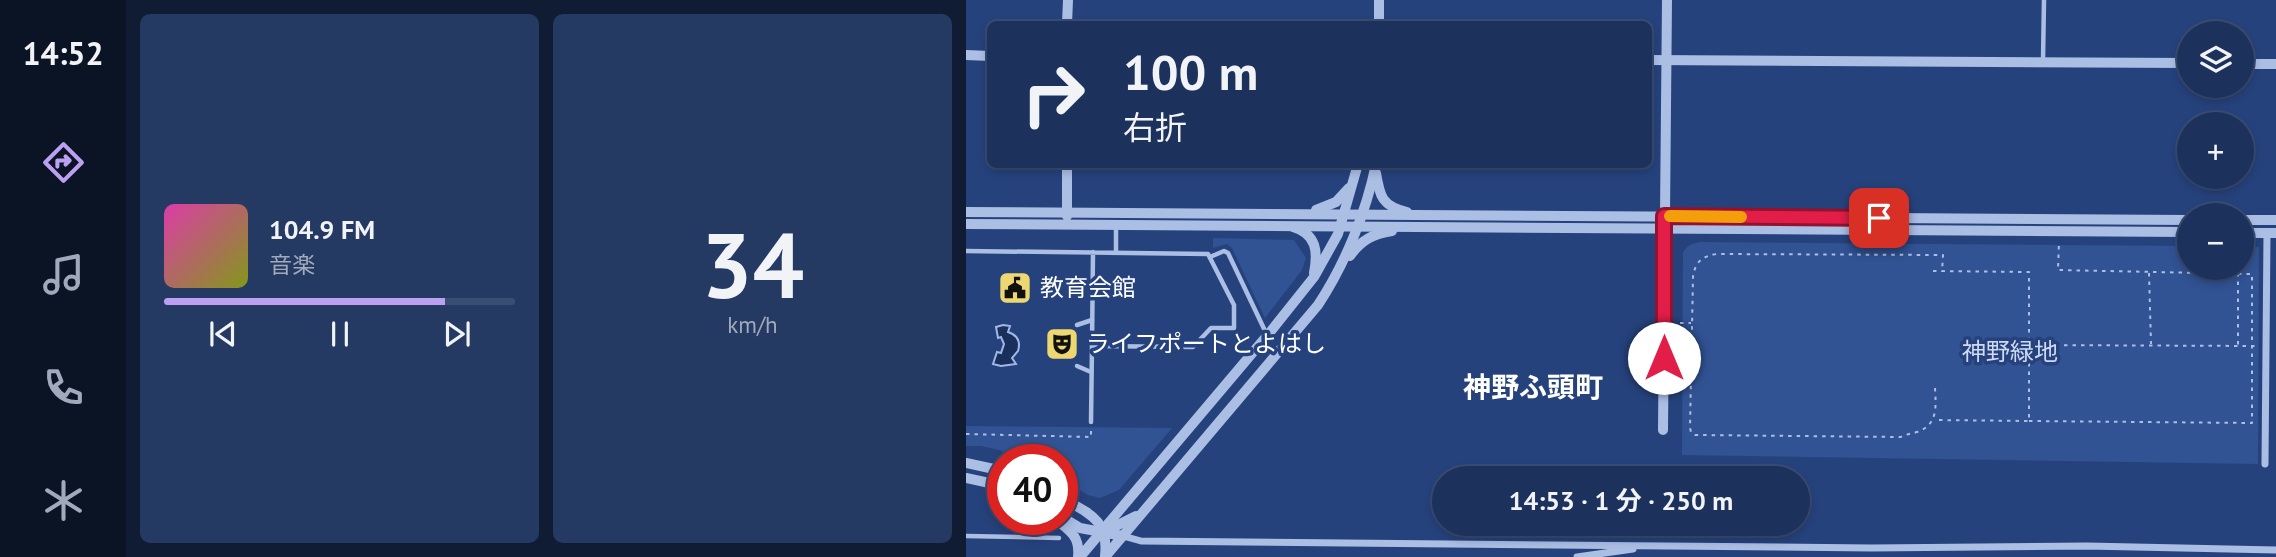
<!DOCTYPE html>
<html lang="ja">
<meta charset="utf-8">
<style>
body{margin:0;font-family:"PT Sans","Noto Sans JP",sans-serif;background:#253a63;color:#f1f3f6;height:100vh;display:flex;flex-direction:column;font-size:26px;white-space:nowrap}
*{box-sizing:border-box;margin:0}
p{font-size:23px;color:#a0aabc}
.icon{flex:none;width:38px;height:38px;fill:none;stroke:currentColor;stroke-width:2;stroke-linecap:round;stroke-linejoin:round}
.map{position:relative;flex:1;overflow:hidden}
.details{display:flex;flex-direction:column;gap:14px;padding:14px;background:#0f1c33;width:840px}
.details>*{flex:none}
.hud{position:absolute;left:21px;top:21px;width:665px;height:147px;border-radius:10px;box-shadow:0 4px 10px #0003,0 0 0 2px #3a4d72;background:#1c325d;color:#f1f3f6;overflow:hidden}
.controls{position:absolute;left:1211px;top:21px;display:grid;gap:14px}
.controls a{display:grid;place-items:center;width:77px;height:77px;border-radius:50%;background:#1c325d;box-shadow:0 4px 10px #0003,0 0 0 2px #3a4d72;font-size:35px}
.speed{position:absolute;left:21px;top:444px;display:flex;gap:14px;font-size:35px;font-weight:700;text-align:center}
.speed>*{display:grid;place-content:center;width:91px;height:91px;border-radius:50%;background:#1c325d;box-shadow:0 4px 10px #0003,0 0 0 2px #3a4d72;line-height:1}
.speed .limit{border:10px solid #d22;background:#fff;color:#111}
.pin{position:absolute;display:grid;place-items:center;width:60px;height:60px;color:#fff;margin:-30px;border-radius:14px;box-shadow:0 4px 10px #0006}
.me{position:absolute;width:77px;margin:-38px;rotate:0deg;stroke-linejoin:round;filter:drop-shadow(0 0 5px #0008)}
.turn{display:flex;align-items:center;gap:24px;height:147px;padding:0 21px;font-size:32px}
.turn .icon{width:91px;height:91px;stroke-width:2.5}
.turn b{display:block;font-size:49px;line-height:60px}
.details .tile{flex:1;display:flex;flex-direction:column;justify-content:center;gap:10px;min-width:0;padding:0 24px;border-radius:10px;background:#253a63}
.details .dial{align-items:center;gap:0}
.dial b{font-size:91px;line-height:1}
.song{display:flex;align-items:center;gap:21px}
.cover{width:84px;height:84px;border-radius:10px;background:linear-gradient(135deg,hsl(320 70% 55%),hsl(70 70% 35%))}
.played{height:7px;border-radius:4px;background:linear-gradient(90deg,#bca0f2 80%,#3a4d72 80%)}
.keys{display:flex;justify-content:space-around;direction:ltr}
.details .tiles{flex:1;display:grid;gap:14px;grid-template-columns:repeat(2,1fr)}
.trip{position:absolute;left:466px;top:466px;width:378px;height:70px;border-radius:35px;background:#1c325d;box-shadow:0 4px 10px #0003,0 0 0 2px #3a4d72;font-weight:700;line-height:70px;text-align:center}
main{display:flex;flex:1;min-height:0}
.tab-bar{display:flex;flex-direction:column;width:126px;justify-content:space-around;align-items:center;background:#0b1425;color:#a0aabc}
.tab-bar .icon{width:49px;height:49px}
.tab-bar .active{color:#bca0f2}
.tab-bar b{font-size:32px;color:#f1f3f6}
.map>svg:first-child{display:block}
.green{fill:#315293}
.water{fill:#1b2f5c;stroke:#a0b8e5;stroke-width:2}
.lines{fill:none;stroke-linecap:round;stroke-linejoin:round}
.path{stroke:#abbee4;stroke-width:2;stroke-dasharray:3.5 5;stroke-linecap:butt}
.service{stroke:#abbee4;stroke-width:4.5}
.minor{stroke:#abbee4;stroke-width:7}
.tertiary{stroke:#abbee4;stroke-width:10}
.route-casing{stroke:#92132f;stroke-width:18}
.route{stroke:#e11d48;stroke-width:12}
.slow{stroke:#f59e0b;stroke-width:12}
.labels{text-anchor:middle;stroke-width:7;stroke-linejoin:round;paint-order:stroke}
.poi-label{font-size:24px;fill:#fff;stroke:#26427c;text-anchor:start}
.park-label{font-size:24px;fill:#cedaf4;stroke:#26427c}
.quarter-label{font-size:28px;font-weight:bold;fill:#fff;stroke:#26427c}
</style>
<main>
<nav class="tab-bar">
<b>14:52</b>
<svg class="icon active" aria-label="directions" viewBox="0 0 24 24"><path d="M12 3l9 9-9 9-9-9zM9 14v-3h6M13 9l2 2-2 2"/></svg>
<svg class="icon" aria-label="music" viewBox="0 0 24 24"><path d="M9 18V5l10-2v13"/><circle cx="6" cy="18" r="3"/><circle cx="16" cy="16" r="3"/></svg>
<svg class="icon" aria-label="phone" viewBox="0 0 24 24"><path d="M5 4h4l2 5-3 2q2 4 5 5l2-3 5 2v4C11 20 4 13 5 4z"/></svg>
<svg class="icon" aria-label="climate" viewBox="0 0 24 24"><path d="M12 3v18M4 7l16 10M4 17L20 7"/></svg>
</nav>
<section class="details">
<div class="tiles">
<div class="tile">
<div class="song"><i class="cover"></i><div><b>104.9 FM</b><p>音楽</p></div></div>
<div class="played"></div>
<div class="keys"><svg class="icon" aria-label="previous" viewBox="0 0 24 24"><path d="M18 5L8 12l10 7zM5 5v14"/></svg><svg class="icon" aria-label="pause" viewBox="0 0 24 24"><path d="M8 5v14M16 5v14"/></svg><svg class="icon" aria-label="next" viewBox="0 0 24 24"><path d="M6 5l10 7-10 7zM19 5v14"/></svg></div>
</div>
<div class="tile dial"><b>34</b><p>km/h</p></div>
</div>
</section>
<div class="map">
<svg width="1310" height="557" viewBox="0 0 1310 557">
<rect width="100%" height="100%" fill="#26427c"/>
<g class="green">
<path d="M247,238L328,240L340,258L336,270L299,318L266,248L261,244L247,248Z"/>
<path d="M734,242L1223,246V268H1276V247H1293L1292,464L716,455L717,253C721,245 725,244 734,242Z"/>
<path d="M0,426L206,428L153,490L134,498L122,495L96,479V460H61L33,450L15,446H0Z"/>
</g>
<path class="water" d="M37,325L44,326L42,332C51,335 55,341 52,351L46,358L50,364L35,366L27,364L31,352L35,353L38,344L35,337L32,338L30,327Z"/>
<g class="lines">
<g class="path">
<path d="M967,271L1063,272V421L969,420"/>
<path d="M1183,273L1185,344"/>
<path d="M1272,273V345"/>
<path d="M714,323H725"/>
<path d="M1064,345L1290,346"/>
<path d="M969,388C970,407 972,425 951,432C945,434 940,434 935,437L729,435L725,432L724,428L727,277C729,262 736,256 751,254L977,255L976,272"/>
<path d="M1063,421L1286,423V274L1092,270L1093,243"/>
<path d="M0,434L125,437V430"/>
</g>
<g class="service">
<path d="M1077,61L1078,0"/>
<path d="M0,251L242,254L268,305V328H245L227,347L126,346L127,252"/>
<path d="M150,252V226"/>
<path d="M244,257L258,251L262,253L301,335"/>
<path d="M111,325L126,320"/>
<path d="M111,366L125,372"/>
<path d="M125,422L126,346"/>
<path d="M0,536L93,538"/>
</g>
<g class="minor">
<path d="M1299,464L1301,233"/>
<path d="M157,536L175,541L906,548L1121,546L1310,550"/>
<path d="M611,557L667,549"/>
</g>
<g class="tertiary">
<path d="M101,24L102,0"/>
<path d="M413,24V0"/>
<path d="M0,55L24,56"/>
<path d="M682,60L1223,63"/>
<path d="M1276,64H1310"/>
<path d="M101,164V216"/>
<path d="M410,173C414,197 416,206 441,212"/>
<path d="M350,210L370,202L383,188"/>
<path d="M0,212L1223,220"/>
<path d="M1276,220H1310"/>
<path d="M0,224L1223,232"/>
<path d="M327,227C351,234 352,252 348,273"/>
<path d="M1276,233H1310"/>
<path d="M384,256C395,240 407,234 426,231"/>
<path d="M697,430L701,0"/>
<path d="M0,463L37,471"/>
<path d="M0,478L37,486"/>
<path d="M96,498C124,514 143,520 139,556"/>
<path d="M96,517L114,528L157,536"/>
<path d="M92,521C106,532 114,538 112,557"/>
<path d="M140,531L170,516"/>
<path d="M114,557L305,331L348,277L372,234L392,164"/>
<path d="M139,557L352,305C379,264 400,213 410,164"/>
</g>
</g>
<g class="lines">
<defs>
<path id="route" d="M698,358V216L913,218"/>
</defs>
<use href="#route" class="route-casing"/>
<use href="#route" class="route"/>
<path class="slow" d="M704,216L775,217"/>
</g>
<defs>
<symbol id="civic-square" viewBox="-11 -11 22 22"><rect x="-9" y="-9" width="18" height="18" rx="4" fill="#ecd771" stroke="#26427c"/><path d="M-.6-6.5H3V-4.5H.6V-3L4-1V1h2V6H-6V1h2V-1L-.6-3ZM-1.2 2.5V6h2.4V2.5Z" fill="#111"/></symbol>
<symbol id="theatre-square" viewBox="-11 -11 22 22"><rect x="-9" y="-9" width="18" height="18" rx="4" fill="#ecd771" stroke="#26427c"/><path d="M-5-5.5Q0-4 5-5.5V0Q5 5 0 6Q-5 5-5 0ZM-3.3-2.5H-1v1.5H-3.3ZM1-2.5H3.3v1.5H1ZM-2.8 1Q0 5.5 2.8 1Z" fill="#111"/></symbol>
</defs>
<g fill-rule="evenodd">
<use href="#civic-square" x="30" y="269" width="38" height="38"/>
<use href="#theatre-square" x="77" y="325" width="38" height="38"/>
</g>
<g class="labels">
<g class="poi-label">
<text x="74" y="296">教育会館</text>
<text x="120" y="352">ライフポートとよはし</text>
</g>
<g class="park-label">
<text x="1044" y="360">神野緑地</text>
</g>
<g class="quarter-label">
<text x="567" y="397">神野ふ頭町</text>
</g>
</g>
</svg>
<div class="controls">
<a><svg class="icon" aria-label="layers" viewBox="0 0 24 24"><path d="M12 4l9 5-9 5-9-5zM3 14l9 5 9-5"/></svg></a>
<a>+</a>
<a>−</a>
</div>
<div class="speed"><div class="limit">40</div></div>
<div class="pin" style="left:913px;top:218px;background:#d93025"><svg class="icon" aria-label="arrive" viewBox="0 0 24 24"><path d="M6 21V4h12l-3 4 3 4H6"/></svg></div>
<svg class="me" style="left:698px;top:358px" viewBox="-20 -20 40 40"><circle r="19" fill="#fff"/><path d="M0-13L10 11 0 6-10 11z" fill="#e11d48"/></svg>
<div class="trip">14:53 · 1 分 · 250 m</div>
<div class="hud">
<div class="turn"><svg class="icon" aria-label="right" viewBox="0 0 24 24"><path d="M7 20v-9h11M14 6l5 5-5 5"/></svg><div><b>100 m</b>右折</div></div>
</div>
</div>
</main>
